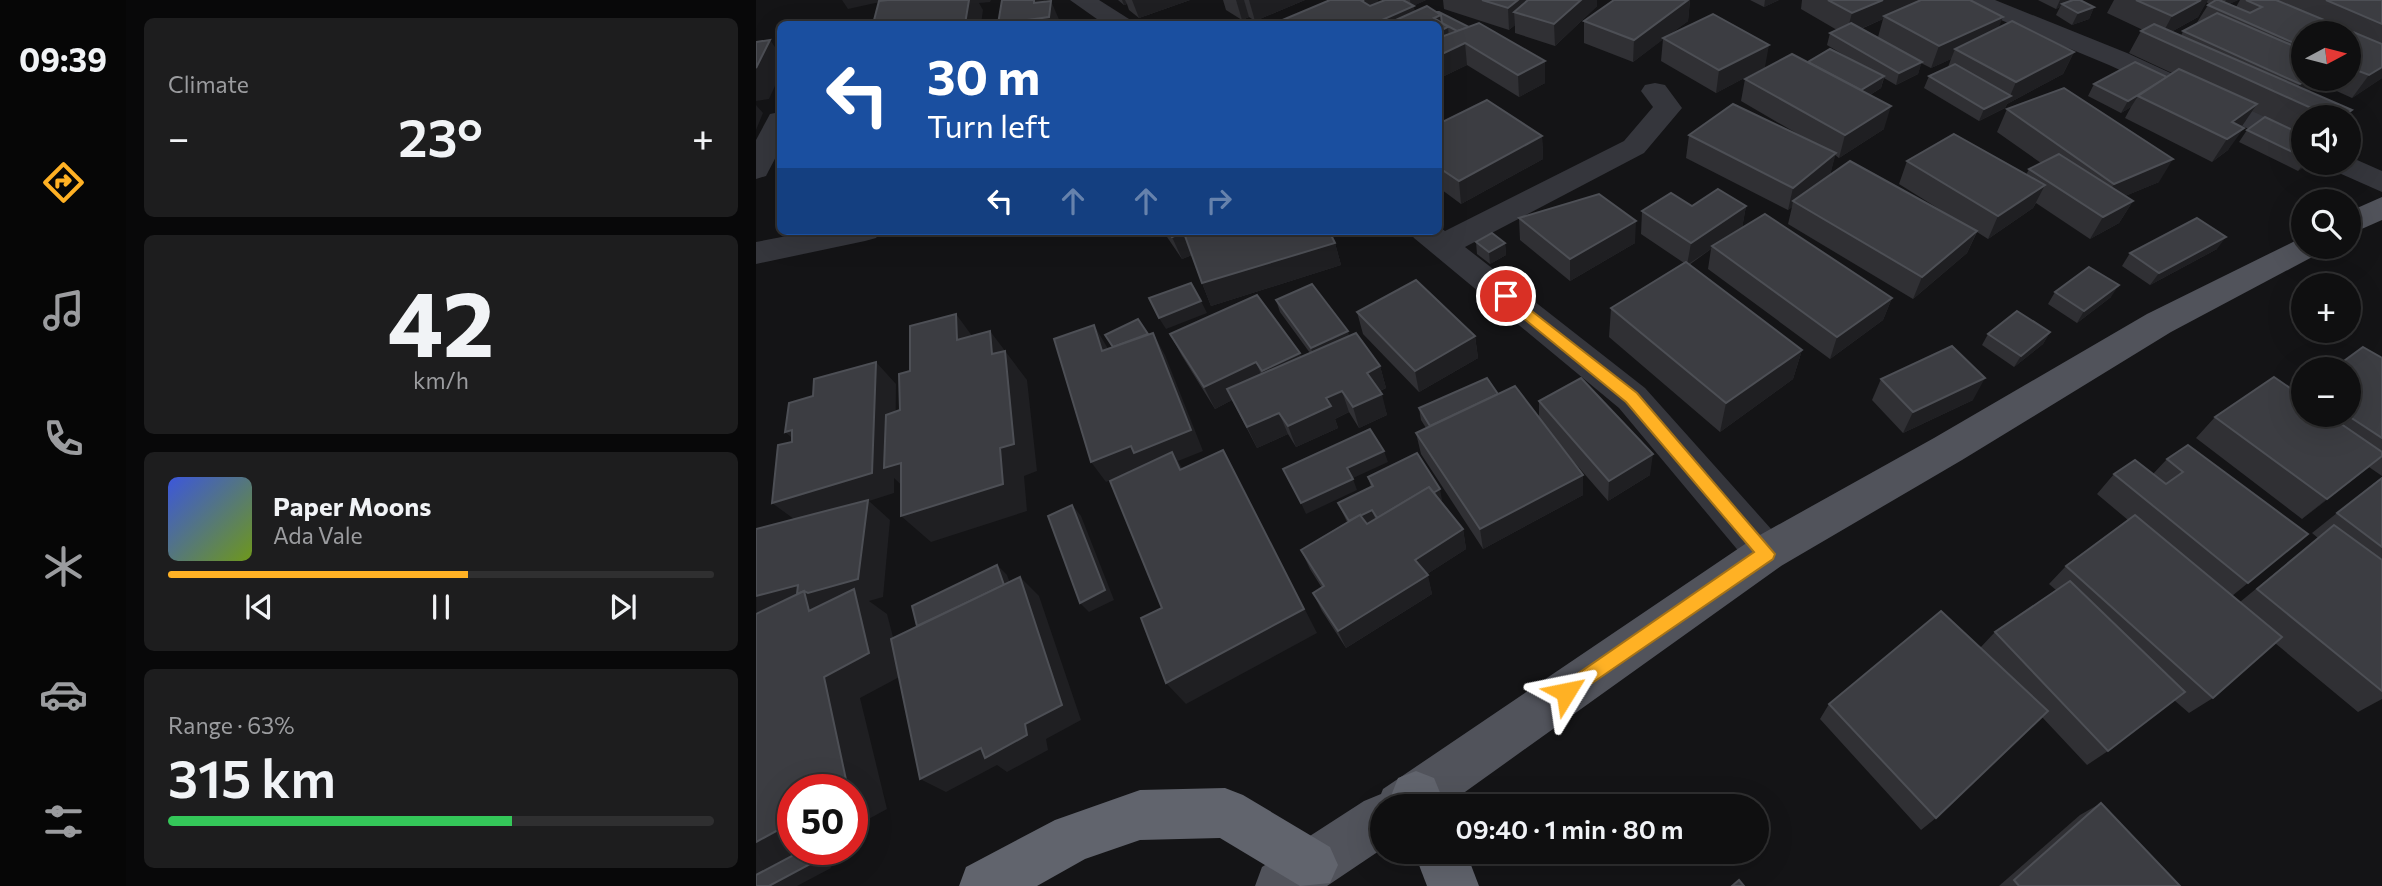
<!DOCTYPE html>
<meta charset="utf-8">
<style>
body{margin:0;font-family:Commissioner,sans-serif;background:#1d1d1e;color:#f1f3f6;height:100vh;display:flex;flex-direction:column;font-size:26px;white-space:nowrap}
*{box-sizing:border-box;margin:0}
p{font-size:23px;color:#9b9c9f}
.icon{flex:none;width:38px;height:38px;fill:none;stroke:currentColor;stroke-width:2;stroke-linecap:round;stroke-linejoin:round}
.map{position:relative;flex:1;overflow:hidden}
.details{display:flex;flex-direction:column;gap:18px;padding:18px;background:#080809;width:630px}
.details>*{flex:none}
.guide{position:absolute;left:21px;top:21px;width:665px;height:214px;border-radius:10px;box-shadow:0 7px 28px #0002,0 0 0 2px #2f2f30;background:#1a4fa0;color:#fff;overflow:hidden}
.needle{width:46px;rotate:83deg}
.tools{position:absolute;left:1535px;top:21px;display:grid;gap:14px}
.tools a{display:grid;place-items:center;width:70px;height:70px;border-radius:50%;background:#0f0f10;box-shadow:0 7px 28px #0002,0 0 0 2px #2f2f30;font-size:35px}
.speed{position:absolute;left:21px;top:774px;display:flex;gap:14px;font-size:35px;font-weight:700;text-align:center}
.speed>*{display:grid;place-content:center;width:91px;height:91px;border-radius:50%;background:#0f0f10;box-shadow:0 7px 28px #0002,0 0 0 2px #2f2f30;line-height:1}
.speed .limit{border:10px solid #d22;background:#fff;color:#111}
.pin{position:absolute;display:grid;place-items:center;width:60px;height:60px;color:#fff;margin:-30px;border:4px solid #fff;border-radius:50%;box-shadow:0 2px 7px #0007}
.me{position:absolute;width:77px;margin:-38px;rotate:55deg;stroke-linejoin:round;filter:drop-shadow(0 0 5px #0008)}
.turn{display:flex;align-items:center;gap:24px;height:147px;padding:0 35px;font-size:32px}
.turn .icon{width:91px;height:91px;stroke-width:2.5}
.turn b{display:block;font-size:49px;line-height:60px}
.lanes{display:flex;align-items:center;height:66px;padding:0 35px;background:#0003;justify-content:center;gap:35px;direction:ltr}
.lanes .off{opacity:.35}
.big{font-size:52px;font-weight:600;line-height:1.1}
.details .card{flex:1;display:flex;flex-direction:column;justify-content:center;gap:10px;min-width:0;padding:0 24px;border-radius:10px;background:#1d1d1e}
.details .dial{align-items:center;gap:0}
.dial b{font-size:91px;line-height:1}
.song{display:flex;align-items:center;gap:21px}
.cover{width:84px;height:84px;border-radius:10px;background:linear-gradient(135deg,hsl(230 70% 55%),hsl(80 70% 35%))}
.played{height:7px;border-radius:4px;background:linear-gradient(90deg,#ffb124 55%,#2f2f30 55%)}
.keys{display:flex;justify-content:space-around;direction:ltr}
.heat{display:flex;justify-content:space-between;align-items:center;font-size:38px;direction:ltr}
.charge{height:10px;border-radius:5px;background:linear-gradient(90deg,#34c759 63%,#2f2f30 0)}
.trip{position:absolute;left:614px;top:794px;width:399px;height:70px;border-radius:35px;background:#0f0f10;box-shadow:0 7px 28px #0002,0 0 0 2px #2f2f30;font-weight:600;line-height:70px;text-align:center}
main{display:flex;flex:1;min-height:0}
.menu{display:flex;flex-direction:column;width:126px;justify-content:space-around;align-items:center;background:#060606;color:#9b9c9f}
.menu .icon{width:49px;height:49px}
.menu .selected{color:#ffb124}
.menu b{font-size:32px;color:#f1f3f6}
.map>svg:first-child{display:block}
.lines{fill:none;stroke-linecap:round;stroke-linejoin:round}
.minor{fill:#35363c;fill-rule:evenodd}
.major{fill:#51535b;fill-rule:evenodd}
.highway{fill:#61646d;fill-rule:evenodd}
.wall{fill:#303034;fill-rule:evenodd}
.shaded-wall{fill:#1f1f22}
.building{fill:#3c3d42;stroke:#4d4f55;stroke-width:2}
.route{fill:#ffb124;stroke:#a67317;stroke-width:2}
</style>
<main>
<nav class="menu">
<b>09:39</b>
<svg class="icon selected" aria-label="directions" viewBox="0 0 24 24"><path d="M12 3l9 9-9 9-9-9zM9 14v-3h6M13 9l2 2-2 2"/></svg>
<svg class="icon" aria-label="music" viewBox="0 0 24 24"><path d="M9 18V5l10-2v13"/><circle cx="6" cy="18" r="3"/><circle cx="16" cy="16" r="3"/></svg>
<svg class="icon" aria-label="phone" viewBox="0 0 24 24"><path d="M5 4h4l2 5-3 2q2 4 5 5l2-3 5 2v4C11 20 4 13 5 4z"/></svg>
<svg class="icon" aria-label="climate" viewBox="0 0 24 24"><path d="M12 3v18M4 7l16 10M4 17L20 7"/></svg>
<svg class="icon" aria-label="car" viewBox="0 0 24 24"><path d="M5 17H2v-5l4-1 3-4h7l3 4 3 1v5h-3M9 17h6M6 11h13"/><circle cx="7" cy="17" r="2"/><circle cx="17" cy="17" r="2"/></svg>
<svg class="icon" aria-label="filters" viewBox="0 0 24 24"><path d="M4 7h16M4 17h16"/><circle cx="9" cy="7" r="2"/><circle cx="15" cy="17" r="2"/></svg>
</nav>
<section class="details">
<div class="card"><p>Climate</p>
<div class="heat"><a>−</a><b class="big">23°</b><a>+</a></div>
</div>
<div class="card dial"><b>42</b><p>km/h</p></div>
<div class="card">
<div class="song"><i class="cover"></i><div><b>Paper Moons</b><p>Ada Vale</p></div></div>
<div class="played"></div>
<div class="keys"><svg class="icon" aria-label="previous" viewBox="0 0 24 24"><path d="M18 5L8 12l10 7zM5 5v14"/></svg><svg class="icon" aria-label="pause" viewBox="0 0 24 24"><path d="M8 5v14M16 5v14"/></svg><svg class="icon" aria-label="next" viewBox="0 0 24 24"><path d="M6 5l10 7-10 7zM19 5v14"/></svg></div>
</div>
<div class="card"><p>Range · 63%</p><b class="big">315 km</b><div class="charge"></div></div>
</section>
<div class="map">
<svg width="1626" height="886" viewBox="0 0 1626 886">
<rect width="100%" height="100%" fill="#141416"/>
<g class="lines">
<g class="minor">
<path d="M314,0H343L373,19L376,24H348Z"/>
<path d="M1206,0H1239L1371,53L1547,134V154L1353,65L1209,5Z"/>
<path d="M899,83L909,85L926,108L888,153L709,247L889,388L1025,540L1031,553L1025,566L1010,571L995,566L863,408L658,238L653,231H682V226L689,231L868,141L897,107L885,91L889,85Z"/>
<path d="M24,112V149L10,176L0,179V140L14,114Z"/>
<path d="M1592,156L1626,171V192L1574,169L1569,163H1592Z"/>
<path d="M57,231H125L120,238L109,241L0,264V242Z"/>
</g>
<g class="major">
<path d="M1626,197V220L1592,235V212Z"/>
<path d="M1547,237V247H1565L1560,255L1415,332L1206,460L1025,566L688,807H626V849L571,886H499L506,867L608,801L625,794L627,789L995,540L1178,438L1391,314Z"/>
</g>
<g class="highway">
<path d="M660,771L678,778L690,807H639L635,796L642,778Z"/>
<path d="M469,788L487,795L574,847L582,865L574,883L544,886L464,838L384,840L329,859L281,886H203L210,867L299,820L384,790Z"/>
<path d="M658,852H710L723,886H671Z"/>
</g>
</g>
<g class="wall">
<path d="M362,0H434L383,18L373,10L371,4L368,5Z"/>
<path d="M467,0H549L499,21L493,17L486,20L470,10Z"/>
<path d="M574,0H622V3L629,0H670L657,6L659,12L671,6L789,83L763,97L711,65L682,79V24Z"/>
<path d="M687,0H841V6L799,46L759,33V25L753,30L688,9Z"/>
<path d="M858,0H934L932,21L910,37L1009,67L960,93L905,61L907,39L877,62L828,43V21Z"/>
<path d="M994,0H1023L1008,7Z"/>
<path d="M1046,0H1214L1243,28L1318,52L1307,74L1251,104L1249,108L1223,121L1168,88L1173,76L1192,67L1195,59L1175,68L1165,63L1162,74L1140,85L1128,78L1125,88L1114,95L1128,129L1083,158L1079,155L1074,175L1068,180L1199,219L1143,184L1151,161L1270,175L1273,169L1285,163L1241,132L1251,109L1403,182L1369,196L1377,201L1363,223L1334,239L1280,203L1277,208L1232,239L1221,232L1211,253L1157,299L1032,224L1036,207L1032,210L930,158L933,135L1047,137L985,101L989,79L1052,62L1103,64L1071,45L1074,33L1081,30L1045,9ZM1127,19L1122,37L1105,29Z"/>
<path d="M1282,0H1324L1338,7L1333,19L1316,25L1300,15L1304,7L1300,9Z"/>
<path d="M1358,0H1482L1473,4L1480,7L1484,0H1626V78L1596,98L1563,83L1561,86L1553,91L1590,117H1547V135L1496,111L1485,127L1472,150L1456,162L1369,118L1375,107L1365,113L1332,96L1338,84L1411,77L1416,73L1373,53L1385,31L1387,30L1351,13ZM1450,2L1453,4L1452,5L1440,24L1427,31L1425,36L1415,32L1442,17ZM1547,33H1592V79H1547Z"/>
<path d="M682,124L786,136L787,159L705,204L682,187Z"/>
<path d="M1491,130L1547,135V163H1553L1542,171L1483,142Z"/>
<path d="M936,206H990L986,228L1136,298L1127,320L1074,359L952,269L955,249L933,265L1046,350L1037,379L964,432L853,337L855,308L928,263L885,234L886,211Z"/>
<path d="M763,218L879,243L814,281L764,240Z"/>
<path d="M407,231H573L579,243L585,265L455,306L446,283L436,255L426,259Z"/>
<path d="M720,242L749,243L750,255L734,264L721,254Z"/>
<path d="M1461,249L1394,285L1366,266L1374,253Z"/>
<path d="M1299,292L1355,297L1321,323L1292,304Z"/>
<path d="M520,300L593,336L624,366L630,388L624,391L631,415L603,428L593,412L579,419L582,428L540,447L532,434L501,448L476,400L459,409L426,356L414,334L546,356L554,353L524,312Z"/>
<path d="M601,312L719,336L722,358L663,392L607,334Z"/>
<path d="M1294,332L1287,344L1258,367L1226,345L1232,334Z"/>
<path d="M1626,358V476L1613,467L1546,519L1440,438L1459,417L1544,395L1547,393V415H1592Z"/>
<path d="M1125,379L1217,400L1147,433L1116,400Z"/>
<path d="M742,394L783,418V401L894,475L852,501L812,455L827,495L727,549L665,454L660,433L670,428L665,420L663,408Z"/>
<path d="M1411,459L1552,534L1476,596L1484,602L1562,538L1556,533L1626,477V699L1602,712L1519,643L1457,698L1433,713L1418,700L1352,751L1331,765L1286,717L1180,818L1165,830L1064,719L1073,704L1224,648L1239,632L1300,590L1293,584L1310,566L1372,520L1341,494L1358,474H1397Z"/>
<path d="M612,477L686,500L684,501L707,529L710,549L671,574L676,594L590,648L566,611L557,593L566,588L554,569L545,550L591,522L582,503L615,487Z"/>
<path d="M1345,803L1424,886H1243L1324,815Z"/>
</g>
<g class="shaded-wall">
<path d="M86,0H133L92,9Z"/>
<path d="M143,0H235L234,2L223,3L227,10L225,24H209Z"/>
<path d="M278,0H289L291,3L295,1L305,24H242L278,3Z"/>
<path d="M366,0H369L371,4L368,5Z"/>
<path d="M376,0H434L383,18Z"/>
<path d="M480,0H488L493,17L486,20Z"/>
<path d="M493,0H549L499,21Z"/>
<path d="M608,0H622L624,16L606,1Z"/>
<path d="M654,0H670L655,7Z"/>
<path d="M762,0H789L758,12L759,25L753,30L752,8Z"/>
<path d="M825,0H841V6L799,46L798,24Z"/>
<path d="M932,0H934L932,21L877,62L878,40Z"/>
<path d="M1009,0H1023L1008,7Z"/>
<path d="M1127,0H1170L1128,16L1127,19L1090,35L1096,13Z"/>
<path d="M1304,0H1320L1306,4L1304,7L1300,9Z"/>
<path d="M1445,0H1452L1442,17L1404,38L1416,16Z"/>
<path d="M1470,0H1482L1464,9Z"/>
<path d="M658,6L660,24H617Z"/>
<path d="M1338,7L1333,19L1316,25L1322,13Z"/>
<path d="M685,15L692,27L694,49L684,54L678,18Z"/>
<path d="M1247,17L1238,39L1199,49L1195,59L1175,68L1183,46Z"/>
<path d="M14,40L24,54V75L13,99L0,101V68Z"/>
<path d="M709,43L711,65L682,79V56Z"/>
<path d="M1013,45L1009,67L960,93L963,70Z"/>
<path d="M1318,52L1307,74L1251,104L1249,108L1223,121L1228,109L1254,96L1260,82Z"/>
<path d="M789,61V83L763,97L762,75Z"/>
<path d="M1166,62L1162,74L1140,85L1143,73Z"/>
<path d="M1626,67V78L1596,98L1613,75Z"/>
<path d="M1128,76L1125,88L1097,105L1101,93Z"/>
<path d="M1553,79H1566L1561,86L1538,101L1534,99L1544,84Z"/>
<path d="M1382,96L1375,107L1365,113L1372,101Z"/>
<path d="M1501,104L1486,126L1476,122Z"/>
<path d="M0,105L7,113L0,130Z"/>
<path d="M1135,106L1128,129L1083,158L1089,135Z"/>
<path d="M1488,128L1472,150L1456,162L1471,139Z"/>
<path d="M786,136L787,159L705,204L703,181Z"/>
<path d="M1080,153L1074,175L1040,203L1037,201L1036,207L1032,210L1037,188Z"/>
<path d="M1417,159L1403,182L1345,206L1358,184Z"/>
<path d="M1548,163H1553L1542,171Z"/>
<path d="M1289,185L1277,208L1232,239L1242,216Z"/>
<path d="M1377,201L1363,223L1334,239L1347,217Z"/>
<path d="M990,206L986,229L956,246L955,249L931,265L935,243Z"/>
<path d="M880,221L879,243L814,281V259Z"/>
<path d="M431,231H495L426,259L416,237Z"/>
<path d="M1221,231L1211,253L1157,299L1166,277Z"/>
<path d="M1470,237L1461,249L1394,285L1403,273Z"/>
<path d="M579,243L585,265L455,306L446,283Z"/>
<path d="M749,243L750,255L734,264L733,252Z"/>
<path d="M1363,285L1355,297L1321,323L1328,311Z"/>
<path d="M1136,298L1127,320L1074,359L1081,337Z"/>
<path d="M445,301L451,313L410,329L403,318Z"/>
<path d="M200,314L222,344L201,340Z"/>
<path d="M338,325L351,347L360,373L346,351Z"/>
<path d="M234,331L271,380L281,471L268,476L271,511L175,542L145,516Z"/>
<path d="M592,331L595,343L559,360L555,348Z"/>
<path d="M1294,332L1287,344L1258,367L1265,356Z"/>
<path d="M397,333L409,355L447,451L422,461L433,480L388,467L350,482L335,462Z"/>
<path d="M719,336L722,358L663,392L659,371Z"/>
<path d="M1046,350L1037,379L964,432L970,403Z"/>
<path d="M544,353L552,374L515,393L506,371Z"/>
<path d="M120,362L140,384L139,465L145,463L157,496L138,478V493L113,501L134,520L127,597L113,601L131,614L147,675L104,698L131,809L96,828V789H92L0,622V596L42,585V522L16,503Z"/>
<path d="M500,362L509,384L471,389L476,400L459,409L448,387Z"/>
<path d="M624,366L630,388L616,394L611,373Z"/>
<path d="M1229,378L1217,400L1147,433L1157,412Z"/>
<path d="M586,391L593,412L579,419L582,428L540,447L532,426L570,398Z"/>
<path d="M626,394L631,415L603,428L597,407Z"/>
<path d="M523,413L532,434L501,448L491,427Z"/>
<path d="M36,430L53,452L29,432Z"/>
<path d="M467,450L561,633L430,704L410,683Z"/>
<path d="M628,451L632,462L595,479L591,468Z"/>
<path d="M897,454L894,475L852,501L853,481Z"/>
<path d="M1626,456L1604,474L1546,519L1571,499Z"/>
<path d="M827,475V495L727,549L724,529Z"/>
<path d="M597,479L601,490L550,514L545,503Z"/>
<path d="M684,489L686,500L626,531L622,521Z"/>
<path d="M316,505L325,516L358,600L333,612L324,603Z"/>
<path d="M616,510L620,521L597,531L593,521Z"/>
<path d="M707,529L710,549L665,578L659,560Z"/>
<path d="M241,565L251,575L259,596L248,587Z"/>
<path d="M672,575L676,594L590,648L582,631Z"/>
<path d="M264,577L283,596L325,720L290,739L292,750L251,772L241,765L190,792L164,779L269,724Z"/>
<path d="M37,822V849H64L72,851L75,868L41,886H13L0,882V842Z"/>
</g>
<g class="building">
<path d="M132,0H213L209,24H117L123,1Z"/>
<path d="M246,0H278V3L295,1L293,17L242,24Z"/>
<path d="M574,0H608L606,1L614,6L629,0H647L658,6L617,24H517Z"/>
<path d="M726,0H762L752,8Z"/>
<path d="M772,0H825L798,24L758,12Z"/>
<path d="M858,0H932L878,40L828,21Z"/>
<path d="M1072,0H1127L1096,13Z"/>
<path d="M1165,0H1214L1247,17L1183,46L1128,16Z"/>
<path d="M1317,0H1324L1338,7L1322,13L1306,4Z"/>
<path d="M1380,0H1445L1416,16Z"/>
<path d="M1460,0H1463L1494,13L1506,7L1490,0H1520L1626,44V67L1613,75L1592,67V33H1547V47L1452,5Z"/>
<path d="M1570,0H1626V24Z"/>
<path d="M671,6L685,15L678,18L692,27L682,32V24H631Z"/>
<path d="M681,12H683L713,27L701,31L686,23L685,15Z"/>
<path d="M1461,13L1547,50V79H1553L1544,84L1427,31Z"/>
<path d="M957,14L1013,45L963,70L907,38Z"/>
<path d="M1256,21L1318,52L1260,82L1199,49Z"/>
<path d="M723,23L789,61L762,75L709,43L682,56V33L688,36Z"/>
<path d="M1095,23L1166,62L1143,73L1074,33Z"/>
<path d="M1398,24L1596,110L1586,117H1575L1385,31Z"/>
<path d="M14,40L0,68V42Z"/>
<path d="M1074,49L1128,76L1105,90L1052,62Z"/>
<path d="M1036,54L1135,106L1089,135L989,79Z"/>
<path d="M1379,62L1411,77L1372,101L1338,84Z"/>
<path d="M1199,64L1255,96L1228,109L1173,76Z"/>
<path d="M1423,69L1501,104L1476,122L1488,128L1471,139L1382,96Z"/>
<path d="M1308,88L1417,159L1358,184L1251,109Z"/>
<path d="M731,100L786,136L703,181L682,167V124Z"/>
<path d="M977,104L1080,153L1037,188L933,135Z"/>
<path d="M1509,117L1547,135V157L1491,130Z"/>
<path d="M1198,134L1289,185L1242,216L1151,161Z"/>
<path d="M1303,154L1377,201L1347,217L1273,169Z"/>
<path d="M1094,161L1221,231L1166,277L1037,201Z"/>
<path d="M962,189L990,206L935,243L886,211L915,193L936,206Z"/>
<path d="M843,194L880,221L814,259L763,218Z"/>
<path d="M1009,214L1136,298L1081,337L956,246Z"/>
<path d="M1441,218L1470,237L1403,273L1374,253Z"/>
<path d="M412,231H431L416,237Z"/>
<path d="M448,231H573L579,243L446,283L429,236Z"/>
<path d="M736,233L749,243L733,252L720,242Z"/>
<path d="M930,262L1046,350L970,403L855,308Z"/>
<path d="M1333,267L1363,285L1328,311L1299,292Z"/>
<path d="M660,280L719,336L659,371L601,312Z"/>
<path d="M435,283L445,301L403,318L393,298Z"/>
<path d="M556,284L592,331L555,348L520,300Z"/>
<path d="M501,295L544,353L506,371L500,362L448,387L414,334Z"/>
<path d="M1261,311L1294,332L1265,356L1232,334Z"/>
<path d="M200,314L201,340L234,331L236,354L249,351L258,444L244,448L247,484L145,516V463L128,468L130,415L144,410L143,374L154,371V326Z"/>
<path d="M382,319L392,334L357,347L349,335Z"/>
<path d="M338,325L346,351L397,333L435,430L378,453L375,446L335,462L298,339Z"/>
<path d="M600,333L624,366L611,373L626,394L597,407L586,391L570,398L575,406L532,426L523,413L491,427L471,389Z"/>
<path d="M1196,346L1229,378L1157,412L1125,379Z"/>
<path d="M1607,347L1626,358V438L1591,415H1592V369H1577Z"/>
<path d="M120,362L116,473L16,503L22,445L36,442V430L29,432L33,403L57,396L58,379Z"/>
<path d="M1518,377L1547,397V415H1572L1626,452V456L1571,499L1459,417Z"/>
<path d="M731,378L742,394L674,426L663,408Z"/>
<path d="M825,378L897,454L853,481L783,401Z"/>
<path d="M759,386L827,475L724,529L660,433Z"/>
<path d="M614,429L628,451L591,468L597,479L545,503L527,469Z"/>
<path d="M1432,445L1552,534L1492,583L1358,474L1379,460L1410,484L1427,472L1411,459Z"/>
<path d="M467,450L548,609L410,683L385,618L406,608L354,481L416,452L424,470Z"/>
<path d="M661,453L684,489L677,493L673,487L621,518L616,510L604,516V515L593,521L582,503L617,486L612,477Z"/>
<path d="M1626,478V547L1581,513Z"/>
<path d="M673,487L707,529L659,560L672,575L582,631L557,593L568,586L545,550L604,515L611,524Z"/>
<path d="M112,500L102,579L52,593L48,591L41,594L42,585L0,596V529Z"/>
<path d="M316,505L349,590L324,603L292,516Z"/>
<path d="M1379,515L1526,637L1457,698L1310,566Z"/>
<path d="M1578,525L1626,560V691L1501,589Z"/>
<path d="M241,565L248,585L161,626L156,606Z"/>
<path d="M264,577L306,705L269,724L271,735L229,758L225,748L164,779L135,639Z"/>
<path d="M1314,581L1429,692L1352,751L1239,632Z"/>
<path d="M98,589L113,653L68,677L92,789H37V822L0,842V614L48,591L53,611Z"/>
<path d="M1185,611L1292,711L1180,818L1073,704Z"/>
<path d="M1345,803L1424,886H1263L1258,880Z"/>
<path d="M49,849H56L58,862L13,886H0V875Z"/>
<path d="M983,880L988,886H976Z"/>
</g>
<path class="route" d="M750,291L881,393L1019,554L1017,559L810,701L804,699L801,692L804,686L998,552L870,402L745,300L743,296Z"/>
</svg>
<div class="tools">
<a><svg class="needle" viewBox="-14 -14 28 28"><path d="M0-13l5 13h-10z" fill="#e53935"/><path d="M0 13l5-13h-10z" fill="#9b9c9f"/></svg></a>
<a><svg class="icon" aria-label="sound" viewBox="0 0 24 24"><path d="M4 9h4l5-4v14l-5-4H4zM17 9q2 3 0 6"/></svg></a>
<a><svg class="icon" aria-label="search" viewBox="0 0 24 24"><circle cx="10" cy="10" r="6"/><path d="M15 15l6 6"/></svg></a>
<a>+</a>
<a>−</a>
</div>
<div class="speed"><div class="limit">50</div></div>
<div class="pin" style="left:750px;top:296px;background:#d93025"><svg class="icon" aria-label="arrive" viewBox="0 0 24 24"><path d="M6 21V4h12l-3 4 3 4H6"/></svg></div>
<svg class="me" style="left:810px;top:692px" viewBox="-20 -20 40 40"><path d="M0-17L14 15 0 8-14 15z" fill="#ffb124" stroke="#fff" stroke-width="4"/></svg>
<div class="trip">09:40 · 1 min · 80 m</div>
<div class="guide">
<div class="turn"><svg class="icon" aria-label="left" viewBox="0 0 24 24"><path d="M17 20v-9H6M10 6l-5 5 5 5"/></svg><div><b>30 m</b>Turn left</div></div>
<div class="lanes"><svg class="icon" aria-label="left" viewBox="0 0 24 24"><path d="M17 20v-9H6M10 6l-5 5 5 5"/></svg><svg class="icon off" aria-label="ahead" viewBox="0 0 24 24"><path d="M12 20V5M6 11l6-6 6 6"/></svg><svg class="icon off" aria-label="ahead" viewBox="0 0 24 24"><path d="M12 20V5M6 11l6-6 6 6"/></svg><svg class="icon off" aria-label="right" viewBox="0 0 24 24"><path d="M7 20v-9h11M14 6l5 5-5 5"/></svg></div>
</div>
</div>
</main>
